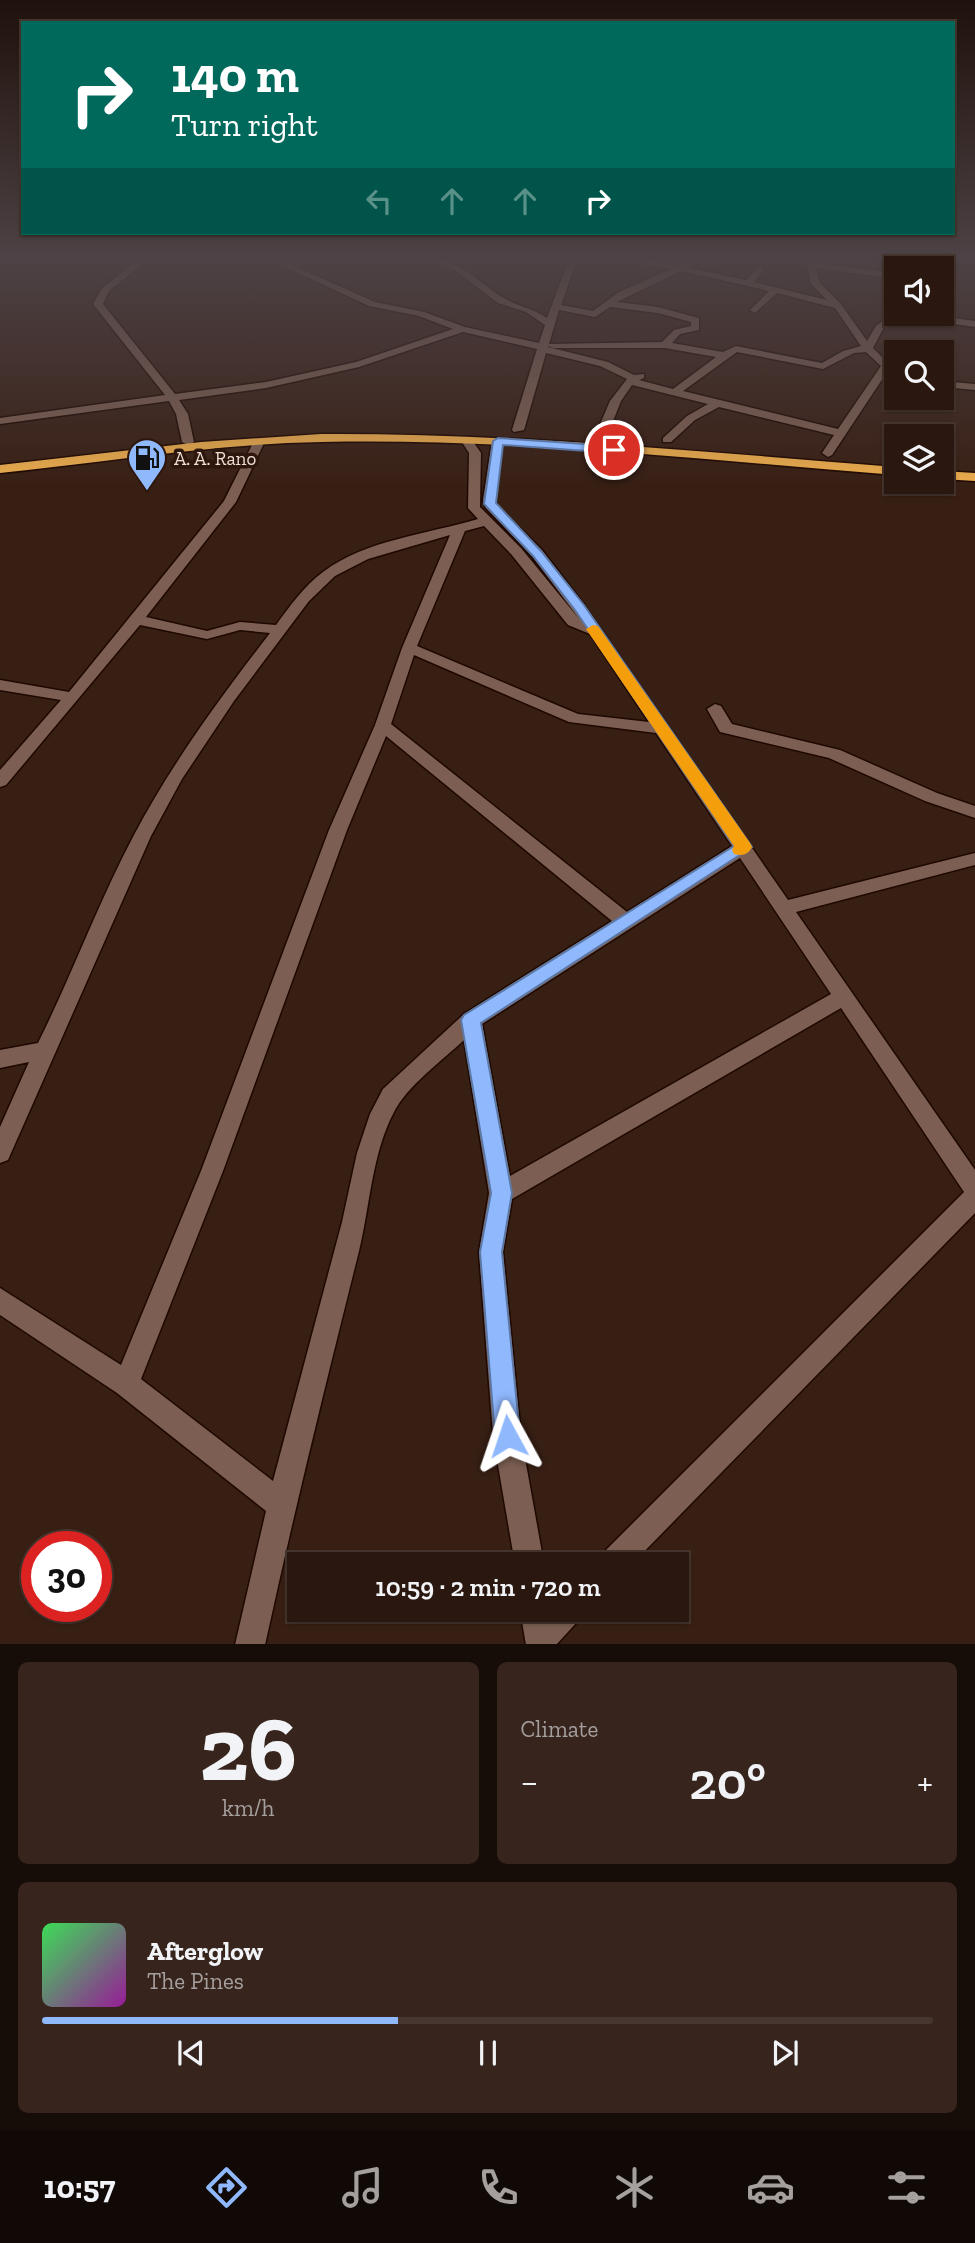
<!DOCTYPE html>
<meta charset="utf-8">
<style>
body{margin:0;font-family:"Zilla Slab",serif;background:#36241d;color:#f1f3f6;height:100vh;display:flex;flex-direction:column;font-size:26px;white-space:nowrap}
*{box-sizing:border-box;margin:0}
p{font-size:23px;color:#a59f9e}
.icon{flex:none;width:38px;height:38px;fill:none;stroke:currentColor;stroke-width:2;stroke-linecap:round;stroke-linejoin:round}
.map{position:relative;height:1644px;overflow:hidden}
.sheet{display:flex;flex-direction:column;gap:18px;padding:18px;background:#170d08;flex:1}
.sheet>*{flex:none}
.top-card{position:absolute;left:21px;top:21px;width:934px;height:214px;border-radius:0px;box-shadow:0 2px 5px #0004,0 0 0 2px #46362f;background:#00695c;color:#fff;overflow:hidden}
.tools{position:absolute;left:884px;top:256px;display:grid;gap:14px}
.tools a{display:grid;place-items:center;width:70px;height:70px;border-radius:0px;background:#2a170f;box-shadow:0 2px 5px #0004,0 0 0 2px #46362f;font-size:35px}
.speed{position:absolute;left:21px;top:1531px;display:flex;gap:14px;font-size:35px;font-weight:700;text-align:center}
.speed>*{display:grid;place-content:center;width:91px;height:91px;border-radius:50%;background:#2a170f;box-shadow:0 2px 5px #0004,0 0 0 2px #46362f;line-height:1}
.speed .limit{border:10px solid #d22;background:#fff;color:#111}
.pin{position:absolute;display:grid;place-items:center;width:60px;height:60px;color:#fff;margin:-30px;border:4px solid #fff;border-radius:50%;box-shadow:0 2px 7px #0007}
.me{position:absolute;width:77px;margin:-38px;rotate:355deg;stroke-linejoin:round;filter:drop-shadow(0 0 5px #0008)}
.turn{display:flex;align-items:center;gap:24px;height:147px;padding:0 35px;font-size:32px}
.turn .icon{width:91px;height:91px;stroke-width:2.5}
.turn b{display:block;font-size:49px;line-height:60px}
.lanes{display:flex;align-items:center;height:66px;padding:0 35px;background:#0003;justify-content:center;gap:35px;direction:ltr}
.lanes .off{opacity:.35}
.big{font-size:52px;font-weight:600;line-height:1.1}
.sheet .widget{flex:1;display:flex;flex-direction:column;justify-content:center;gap:10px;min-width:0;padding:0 24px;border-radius:10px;background:#36241d}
.sheet .dial{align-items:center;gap:0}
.dial b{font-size:91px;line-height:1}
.song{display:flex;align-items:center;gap:21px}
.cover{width:84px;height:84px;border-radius:10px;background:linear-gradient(135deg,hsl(130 70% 55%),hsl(300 70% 35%))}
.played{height:7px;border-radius:4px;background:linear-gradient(90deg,#8fb8fd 40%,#46362f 40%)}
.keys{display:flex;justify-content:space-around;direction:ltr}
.heat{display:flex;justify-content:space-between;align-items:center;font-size:38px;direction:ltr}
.sheet .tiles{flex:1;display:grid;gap:18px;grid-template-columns:1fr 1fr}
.widget:last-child{grid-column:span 2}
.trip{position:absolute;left:287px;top:1552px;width:402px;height:70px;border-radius:0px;background:#2a170f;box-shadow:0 2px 5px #0004,0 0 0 2px #46362f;font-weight:600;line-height:70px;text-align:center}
.menu{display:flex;height:112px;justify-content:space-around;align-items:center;background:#110906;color:#a59f9e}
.menu .icon{width:49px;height:49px}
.menu .selected{color:#8fb8fd}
.menu b{font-size:32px;color:#f1f3f6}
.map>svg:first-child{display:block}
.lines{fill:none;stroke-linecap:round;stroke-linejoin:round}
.minor-casing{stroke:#1e0801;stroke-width:3}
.highway-casing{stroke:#1e0801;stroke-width:3}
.minor{fill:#7c5f52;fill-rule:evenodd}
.highway{fill:#ecac4c;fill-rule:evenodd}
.route{fill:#8fb8fd;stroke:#5d78a4;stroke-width:2}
.slow{fill:#f59e0b}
.labels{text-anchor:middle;stroke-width:7;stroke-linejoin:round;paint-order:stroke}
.far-poi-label{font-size:19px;fill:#efded6;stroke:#2d160b;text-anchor:start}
</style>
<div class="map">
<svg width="975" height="1645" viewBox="0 0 975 1645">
<rect width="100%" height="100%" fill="#381f14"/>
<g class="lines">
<defs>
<g id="minor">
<path d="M142,257H151L109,291L103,304L175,394L266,382L356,362L453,329L419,316L369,306L264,257H274L375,302L424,312L465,327L539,343L545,325L526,312L498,303L454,270L425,257C457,257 477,281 502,297C516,306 533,308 547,318L568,262L533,260L529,257H578L561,305L593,311L619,292L671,269C658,266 610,261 605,257H638L679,265L699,257H709L689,268L746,280L761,265L765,268L754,282L827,300L811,284L805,257H813L815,263L896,273V279L816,268L820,283L841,304L867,341L876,326L896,310V313H918L975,321V327L898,316L883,329L873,348L891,366L832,455L828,457L822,453L834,435L719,407L695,420L671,442H663V438L687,416L708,404L632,385L621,401L607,436L597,438L595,436L610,401L627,379L600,366L546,353L524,430L514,432L512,430L537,349L463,332L359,367L266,388L179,400L188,414L194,442L188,445L182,442L176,414L169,401L0,424V418L165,395L93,304L102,288ZM681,271L769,291L750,310L755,313L777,293L835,308L861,346L843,351L822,363L736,346L723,352L672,343L680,334L699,330V318L658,307L617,302ZM610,307L658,313L691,322V326L674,330L662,342L549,344L559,310L595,317ZM548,346L553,348H665L716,357L673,389L639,380L644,378V374L634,375L608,362L548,347ZM737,352L823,369L854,353L866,352L881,366L838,429L683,391Z"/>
<path d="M934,257H942L936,268H927Z"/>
<path d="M942,381L975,384V390L942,387Z"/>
<path d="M462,437H470L481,453L480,507L521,548L580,620L532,556L486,508L483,500L492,441L502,439L495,500L498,507L542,550L584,605L788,900L975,853V865L796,912L975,1170V1213L632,1564H598L602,1554L964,1192L841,1008L512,1199L503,1252L521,1436L544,1564H515L493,1436L479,1252L489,1193L464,1040C443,1060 407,1086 394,1112C372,1153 370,1206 359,1251C326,1382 294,1512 265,1645H235L266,1511L117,1393L0,1315V1288L121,1365L201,1171L329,830L375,725L402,648L450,535L368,559L335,576L309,601L234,701L182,779L151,836L11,1153L8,1160L0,1163V1127L29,1062L0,1068V1050L38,1043C72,975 98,903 134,835C172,763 220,698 270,633L240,630L207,639L140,625L6,785L0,787V770L61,700L0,690V680L69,692L224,501L255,439L265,441L236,502L146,617L207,631L240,622L276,625C290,606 304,586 323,572C365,540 428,534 478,519L468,508L469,453L460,439ZM484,526L511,554L568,625L590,634L649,722L578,714L417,646L465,531ZM414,655L569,722L656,733L732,846L627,912L391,724ZM386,736L612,921L464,1014L383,1089L370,1114L357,1153L342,1222L273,1481L141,1379L223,1171L347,830ZM740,858L831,994L510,1176L482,1024Z"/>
<path d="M715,704L721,706L732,724L840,750L937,793L975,806V818L925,801L829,758L720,732L707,709Z"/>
<path d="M520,1610H582L578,1621L556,1645H526Z"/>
</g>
<g id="highway">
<path d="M321,434C513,433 704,452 896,467V475C705,460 513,438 321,442C213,444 107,462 0,473V465L201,442Z"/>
<path d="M942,471L975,473V481L942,479Z"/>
</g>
</defs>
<use href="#minor" class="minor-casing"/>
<use href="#highway" class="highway-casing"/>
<use href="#minor" class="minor"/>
<use href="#highway" class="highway"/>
</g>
<linearGradient id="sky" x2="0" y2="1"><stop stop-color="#1f110b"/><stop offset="0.53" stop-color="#4d4245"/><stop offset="1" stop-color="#4d4245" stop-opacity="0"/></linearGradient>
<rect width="975" height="487" fill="url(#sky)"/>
<path class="route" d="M498,438L614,446L619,450L614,453L503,445L496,503L541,551L584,605L752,847L481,1023L512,1193L502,1252L520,1436L516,1445L508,1448L499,1445L495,1436L480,1252L491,1193L461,1020L464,1015L734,846L575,610L533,556L484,504L493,441Z"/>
<path class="slow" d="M593,625L598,626L750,843L752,847C748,855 742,856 734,854L732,850L734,846L586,629Z"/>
<defs>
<symbol id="fuel-pin" viewBox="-11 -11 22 30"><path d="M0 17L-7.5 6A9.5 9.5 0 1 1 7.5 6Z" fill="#8fb8fd" stroke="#2d160b"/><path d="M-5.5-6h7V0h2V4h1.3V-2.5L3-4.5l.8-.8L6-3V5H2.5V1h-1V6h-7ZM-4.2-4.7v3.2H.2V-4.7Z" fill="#111"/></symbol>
</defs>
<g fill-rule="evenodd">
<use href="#fuel-pin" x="125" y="436" width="44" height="60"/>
</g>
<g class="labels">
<g class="far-poi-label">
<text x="174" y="465">A. A. Rano</text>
</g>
</g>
</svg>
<div class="tools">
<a><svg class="icon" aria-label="sound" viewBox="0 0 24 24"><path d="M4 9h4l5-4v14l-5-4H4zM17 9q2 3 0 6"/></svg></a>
<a><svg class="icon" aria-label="search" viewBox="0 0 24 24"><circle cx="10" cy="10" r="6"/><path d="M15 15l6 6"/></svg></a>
<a><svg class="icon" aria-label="layers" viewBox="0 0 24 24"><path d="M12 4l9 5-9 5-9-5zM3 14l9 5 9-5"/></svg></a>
</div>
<div class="speed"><div class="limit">30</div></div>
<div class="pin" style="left:614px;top:450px;background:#d93025"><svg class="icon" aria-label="arrive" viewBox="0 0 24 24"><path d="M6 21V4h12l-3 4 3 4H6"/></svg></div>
<svg class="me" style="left:508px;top:1436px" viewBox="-20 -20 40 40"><path d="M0-17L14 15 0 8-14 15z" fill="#8fb8fd" stroke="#fff" stroke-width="4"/></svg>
<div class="trip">10:59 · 2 min · 720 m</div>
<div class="top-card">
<div class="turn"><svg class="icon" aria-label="right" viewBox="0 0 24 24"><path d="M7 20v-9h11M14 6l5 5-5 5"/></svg><div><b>140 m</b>Turn right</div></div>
<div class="lanes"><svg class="icon off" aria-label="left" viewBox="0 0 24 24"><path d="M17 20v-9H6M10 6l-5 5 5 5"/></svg><svg class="icon off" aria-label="ahead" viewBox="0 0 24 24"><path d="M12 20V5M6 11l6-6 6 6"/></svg><svg class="icon off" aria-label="ahead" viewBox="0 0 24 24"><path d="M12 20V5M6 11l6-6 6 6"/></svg><svg class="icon" aria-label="right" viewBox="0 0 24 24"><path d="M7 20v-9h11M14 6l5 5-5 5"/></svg></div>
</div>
</div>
<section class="sheet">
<div class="tiles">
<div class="widget dial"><b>26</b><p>km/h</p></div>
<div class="widget"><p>Climate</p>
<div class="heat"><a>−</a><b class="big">20°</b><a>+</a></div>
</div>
<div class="widget">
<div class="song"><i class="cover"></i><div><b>Afterglow</b><p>The Pines</p></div></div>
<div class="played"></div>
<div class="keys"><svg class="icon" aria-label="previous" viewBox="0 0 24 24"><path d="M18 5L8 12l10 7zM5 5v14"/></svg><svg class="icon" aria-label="pause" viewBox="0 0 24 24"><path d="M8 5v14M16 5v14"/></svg><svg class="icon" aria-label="next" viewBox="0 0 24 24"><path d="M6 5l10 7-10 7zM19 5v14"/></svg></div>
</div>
</div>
</section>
<nav class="menu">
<b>10:57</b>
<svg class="icon selected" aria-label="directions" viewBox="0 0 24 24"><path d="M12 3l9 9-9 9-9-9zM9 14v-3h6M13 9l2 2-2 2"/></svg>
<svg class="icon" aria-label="music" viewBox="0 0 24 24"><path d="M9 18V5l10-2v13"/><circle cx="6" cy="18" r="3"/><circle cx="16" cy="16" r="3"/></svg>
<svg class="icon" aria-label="phone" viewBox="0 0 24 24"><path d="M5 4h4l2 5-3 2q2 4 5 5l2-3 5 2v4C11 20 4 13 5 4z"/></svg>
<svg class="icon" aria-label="climate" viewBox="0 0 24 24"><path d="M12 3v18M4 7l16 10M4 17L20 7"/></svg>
<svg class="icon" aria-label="car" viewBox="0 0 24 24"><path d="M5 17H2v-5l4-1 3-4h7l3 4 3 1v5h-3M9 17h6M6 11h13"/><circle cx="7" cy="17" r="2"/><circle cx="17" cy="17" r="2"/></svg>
<svg class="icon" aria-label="filters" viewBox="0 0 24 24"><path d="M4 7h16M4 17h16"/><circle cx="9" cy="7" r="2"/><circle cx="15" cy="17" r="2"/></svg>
</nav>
